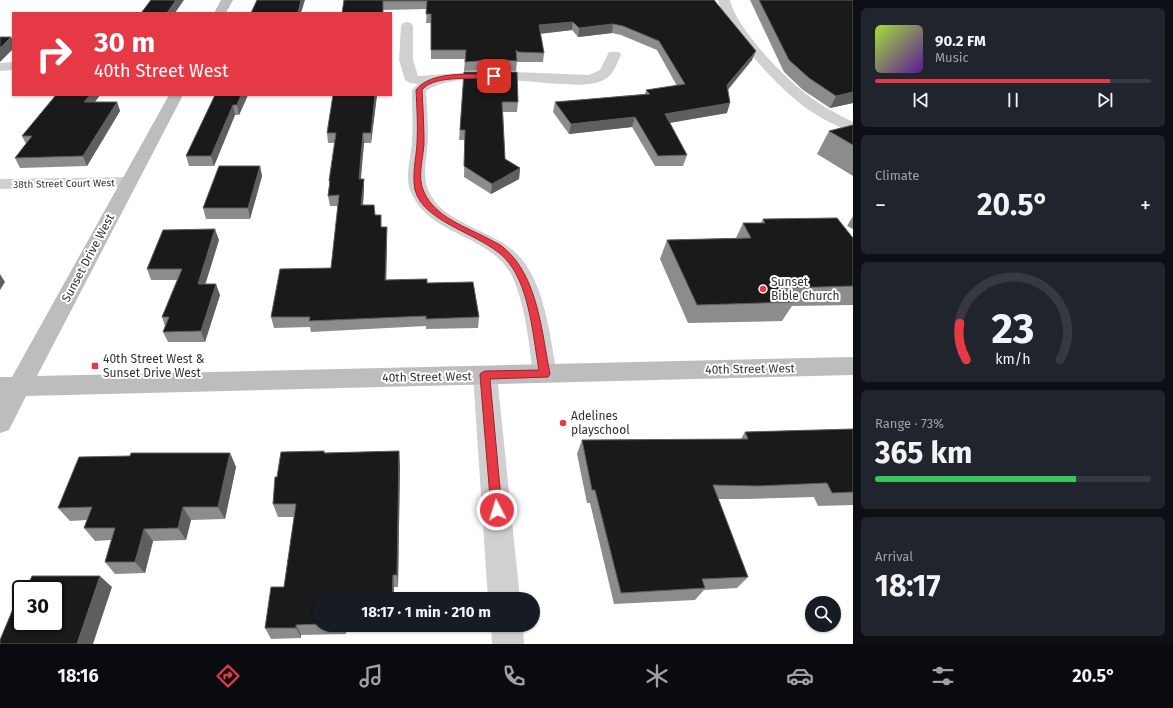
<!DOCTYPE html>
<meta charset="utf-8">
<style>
body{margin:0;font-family:"Fira Sans",sans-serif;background:#20242c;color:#f1f3f6;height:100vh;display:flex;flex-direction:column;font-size:15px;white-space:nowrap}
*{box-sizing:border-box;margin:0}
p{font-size:13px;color:#9ea1a6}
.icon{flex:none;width:22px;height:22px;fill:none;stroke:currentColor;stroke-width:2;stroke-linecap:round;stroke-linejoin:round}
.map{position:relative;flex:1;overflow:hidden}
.drawer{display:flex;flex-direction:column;gap:8px;padding:8px;background:#0d0f14;width:320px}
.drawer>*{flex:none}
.top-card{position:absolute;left:12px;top:12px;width:380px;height:84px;border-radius:0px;box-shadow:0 1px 3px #0004;background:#e63946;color:#fff;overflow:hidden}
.buttons{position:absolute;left:805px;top:596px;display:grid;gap:8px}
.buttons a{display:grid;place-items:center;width:36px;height:36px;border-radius:50%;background:#171b24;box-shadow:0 1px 3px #0004;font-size:20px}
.speed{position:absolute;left:12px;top:580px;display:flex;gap:8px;font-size:20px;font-weight:700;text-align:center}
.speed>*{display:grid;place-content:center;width:52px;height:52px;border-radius:50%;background:#171b24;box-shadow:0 1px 3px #0004;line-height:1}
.speed .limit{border:2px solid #111;border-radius:6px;background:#fff;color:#111}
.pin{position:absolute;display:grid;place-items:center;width:34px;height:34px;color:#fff;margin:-17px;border-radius:8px;box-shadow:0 2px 6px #0006}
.me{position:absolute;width:44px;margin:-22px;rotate:355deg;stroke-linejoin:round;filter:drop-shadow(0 0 3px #0008)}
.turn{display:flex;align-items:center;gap:14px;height:84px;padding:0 16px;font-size:18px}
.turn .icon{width:52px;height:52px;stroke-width:2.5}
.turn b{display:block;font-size:28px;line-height:34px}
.big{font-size:30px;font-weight:700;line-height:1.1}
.drawer .tile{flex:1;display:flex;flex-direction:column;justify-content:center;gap:6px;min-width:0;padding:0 14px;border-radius:6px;background:#20242c}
.drawer .dial{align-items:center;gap:0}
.dial svg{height:104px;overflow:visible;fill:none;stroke:#363941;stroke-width:7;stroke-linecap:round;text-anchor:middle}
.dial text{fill:#f1f3f6;stroke:none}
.song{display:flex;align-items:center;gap:12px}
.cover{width:48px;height:48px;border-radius:6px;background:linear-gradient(135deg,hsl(80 70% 55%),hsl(270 70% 35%))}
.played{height:4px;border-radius:2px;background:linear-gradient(90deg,#e63946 85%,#363941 85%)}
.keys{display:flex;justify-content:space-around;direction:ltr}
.heat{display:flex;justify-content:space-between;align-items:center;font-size:22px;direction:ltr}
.charge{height:6px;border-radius:3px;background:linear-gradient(90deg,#34c759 73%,#363941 0)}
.trip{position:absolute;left:312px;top:592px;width:228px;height:40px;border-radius:20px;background:#171b24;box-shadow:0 1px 3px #0004;font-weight:700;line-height:40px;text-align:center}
.menu{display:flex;height:64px;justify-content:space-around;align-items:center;background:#090b0e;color:#9ea1a6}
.menu .icon{width:28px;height:28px}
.menu .active{color:#e63946}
.menu b{font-size:18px;color:#f1f3f6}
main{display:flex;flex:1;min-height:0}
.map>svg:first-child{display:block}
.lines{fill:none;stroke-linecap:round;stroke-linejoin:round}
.street{fill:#d0d0d0;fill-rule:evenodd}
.secondary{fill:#bdbdbd;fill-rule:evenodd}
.wall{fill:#8c8c8c}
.shaded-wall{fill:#5f5f5f}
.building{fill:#1a1a1a;stroke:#5f5f5f}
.route{fill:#e63946;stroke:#96252e}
.poi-dot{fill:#e63946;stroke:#fff;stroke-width:1.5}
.labels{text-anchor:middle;stroke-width:4;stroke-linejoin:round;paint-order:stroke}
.far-street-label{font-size:10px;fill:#333;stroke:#fff}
.street-label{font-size:12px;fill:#333;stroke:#fff}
.poi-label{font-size:12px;fill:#333;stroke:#fff;text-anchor:start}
</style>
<main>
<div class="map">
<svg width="853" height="644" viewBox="0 0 853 644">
<rect width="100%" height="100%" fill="#fff"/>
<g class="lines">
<g class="street">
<path d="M718,0H730C737,30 788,82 813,99C825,108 839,115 853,122V133L847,131C832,123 816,116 802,105C777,86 725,31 718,0Z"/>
<path d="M407,22L411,23L413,26V60L418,76L490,71L589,75L600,70L609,52H619L621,55C617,63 614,73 607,78C595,86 578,85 565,84C528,83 456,70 426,91C427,107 428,122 428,137C428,154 421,176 429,192C445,225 492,229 517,254C545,282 550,337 557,374L553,381L545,383L537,381L533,374C529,344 524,287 504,264C477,233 426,232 410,190C405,175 411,157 412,142C413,124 412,107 412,90L418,84L410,83L405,80L399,60L401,26L403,23Z"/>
<path d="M13,62V70L0,71V63Z"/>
<path d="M129,177L135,178L138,182L135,186L129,187L0,189V179Z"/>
<path d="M485,366L493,368L497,375L520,599H488L473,375L477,368Z"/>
<path d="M491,625H523L524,644H492Z"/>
</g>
<g class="secondary">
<path d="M221,0H233L226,13H214Z"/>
<path d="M169,95H183L37,376L853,357V375L26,396L9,430L0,433V377H12Z"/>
</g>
</g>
<g class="wall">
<path d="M344,0H714L752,60L728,90L727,113L670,123L687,155L683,166H655L632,127L569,134L553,112L555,102L645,94L646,90L677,86L657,50L621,35L612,33L578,37L572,30L540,34L544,53L543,62H517V61L516,71L490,70L464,71L465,59H431V23H426L427,9L384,10Z"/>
<path d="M750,0H853V103L830,108L803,90L784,72Z"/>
<path d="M464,72L518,102L517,112H503L505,159L520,168L519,179L491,194L464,177L465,140H459Z"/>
<path d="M56,95H100L95,102H117L120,111L87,166L20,168L15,158L26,144L22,136Z"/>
<path d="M215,95H248L239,115H235L214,166H189L186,156Z"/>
<path d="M377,95L371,143H364L360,179H364V189L363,205L375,215L387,237L386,280L427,283L479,317L478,328L426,329V326L311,332L310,327L274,328L271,317L331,268L338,206H330L328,196L329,188V181L335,143H328L327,133Z"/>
<path d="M853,125V176L817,154L829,131Z"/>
<path d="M260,166L262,176L250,219H206L203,208Z"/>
<path d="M853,216V229L847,226Z"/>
<path d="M763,219L853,238V305L792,306L782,321L688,323L660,259L667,240L736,238L743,223H761Z"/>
<path d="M219,240L205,284L220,295L205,342H168L163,332L165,326L162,317L177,280H151L147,269Z"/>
<path d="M853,429V505L818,506L814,497L747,499H718L748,577L737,588L704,590L695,600L614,604L590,503H587L577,454L582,440L741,439L745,432Z"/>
<path d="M324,451L325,453L400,465L398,587H394V599H319V625H393V627L346,628V634L301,635V638L271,639L265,628L284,587L294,517H278L273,504L277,477Z"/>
<path d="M230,453L236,467L225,519L191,520L186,540L153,541L145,573L115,574L105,562L111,540L95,541L84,528L87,520L70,521L58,508L130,456Z"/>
</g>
<g class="shaded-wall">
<path d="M176,0H184L175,13H167Z"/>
<path d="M301,0H305L301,13H298Z"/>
<path d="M573,22L572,30L537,34L539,25Z"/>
<path d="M613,24L612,33L578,37L579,28Z"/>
<path d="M11,37L13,40V49L0,62V48Z"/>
<path d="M756,51L752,60L723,95L727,85Z"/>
<path d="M853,92V103L830,108L836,96Z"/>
<path d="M90,95H100L88,111L84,102Z"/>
<path d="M241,95H248L239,115L237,105Z"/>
<path d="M375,95H377L371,143V133Z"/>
<path d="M117,102L120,111L87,166L83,156Z"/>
<path d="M730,103L727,113L662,124L665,114Z"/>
<path d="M233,105L235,115L214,166L211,156Z"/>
<path d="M635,117L632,127L569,134L571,124Z"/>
<path d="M363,133L364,143L360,190L359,179Z"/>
<path d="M260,166L262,176L250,219L248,208Z"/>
<path d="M520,168L519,179L491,194L492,184Z"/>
<path d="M364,179V189L362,216L361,205Z"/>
<path d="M387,227V237L386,291L385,280Z"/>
<path d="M215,229L219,240L202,295L198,284Z"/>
<path d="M0,274L5,282L0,290Z"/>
<path d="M216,284L220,295L205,342L201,331Z"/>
<path d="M399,451L400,465L398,587L397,575Z"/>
<path d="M230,453L236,467L225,519L218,507Z"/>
<path d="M183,507L191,520L186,540L178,528Z"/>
<path d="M144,529L153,541L145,573L135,562Z"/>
<path d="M393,575L394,587V599H392Z"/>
<path d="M100,576L112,587L93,644H77Z"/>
<path d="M296,625L301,635V638L296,628Z"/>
<path d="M343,625H346V634Z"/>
</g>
<g class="building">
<path d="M151,0H176L167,13H141Z"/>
<path d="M257,0H301L298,13H251Z"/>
<path d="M344,0H714L756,51L727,85L730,103L665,114L687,155L658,156L635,117L571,124L555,102L650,94L646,90L685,84L659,41L623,26L613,24L579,28L573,22L539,25L544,53L518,52L516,50L517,61L491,60L465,62L466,50H431V14H426L427,1H383V13H342Z"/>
<path d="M759,0H853V92L836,96L809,78L789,60Z"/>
<path d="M0,37H11L0,48Z"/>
<path d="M464,72H517L518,102H502L505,159L520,168L492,184L464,166L465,130H460Z"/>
<path d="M56,95H90L84,102H117L83,156L15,158L32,136H22Z"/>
<path d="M215,95H241L237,105H233L211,156H186Z"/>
<path d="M333,95H375L371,133H363L359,179H364L361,205H374L375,215H381V227H387L385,280L427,279V283L473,282L479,317L426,319V316L309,321L310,317H271L280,269L331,268L339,195L328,196L330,181H329L336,133H327Z"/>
<path d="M853,125V145L829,131Z"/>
<path d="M219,166H260L248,208H203Z"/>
<path d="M837,218L853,238V286L785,288L794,302L697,305L667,240L751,238L743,223H765L763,219Z"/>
<path d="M215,229L198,284H216L201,331L163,332L169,317H162L182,269H147L163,230Z"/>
<path d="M853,429V492L832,493L827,483L758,486L713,485L748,577L702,579L705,588L621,593L595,490H592L582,440L748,439L745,432Z"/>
<path d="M324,451V453L399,451L397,575H393L392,599H319V624L296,625V628H265L271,587H284L296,504H273L275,477H277L281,452Z"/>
<path d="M131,453H230L218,507H183L178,528L144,529L135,562H105L115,528H84L92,507L58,508L79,457L130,456Z"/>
<path d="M32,576H100L77,644H0V640L15,604H20L21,602V623H55V589H26Z"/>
</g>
<path class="route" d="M494,74L496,75V77C477,81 436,73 422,90C423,108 424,126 424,144C423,159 417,178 424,192C435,217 466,227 489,239C494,242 500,244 504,248C538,276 542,334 550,374L548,377L490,379L502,510L501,514L497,516L492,514L491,510L480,375L481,373L485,371L539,370C533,337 530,290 509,263C489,235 424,225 415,190C412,174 416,159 417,144C418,126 417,108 416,90C431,70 472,75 494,74Z"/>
<g class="poi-dot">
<circle cx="763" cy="289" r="4"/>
<rect x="91" y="362" width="8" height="8" rx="2"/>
<circle cx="563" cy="423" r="4"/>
</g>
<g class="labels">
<g class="far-street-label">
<text transform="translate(64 183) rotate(-1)" y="4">38th Street Court West</text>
</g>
<g class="street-label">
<text transform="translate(88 258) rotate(-62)" y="4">Sunset Drive West</text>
<text transform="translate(750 369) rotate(-1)" y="4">40th Street West</text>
<text transform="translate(427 377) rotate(-1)" y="4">40th Street West</text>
</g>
<g class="poi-label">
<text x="771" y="286">Sunset<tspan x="771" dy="14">Bible Church</tspan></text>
<text x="103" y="363">40th Street West &amp;<tspan x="103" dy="14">Sunset Drive West</tspan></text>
<text x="571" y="420">Adelines<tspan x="571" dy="14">playschool</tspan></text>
</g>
</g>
</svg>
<div class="buttons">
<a><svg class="icon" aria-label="search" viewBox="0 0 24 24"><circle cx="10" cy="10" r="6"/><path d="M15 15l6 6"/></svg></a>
</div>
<div class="speed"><div class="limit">30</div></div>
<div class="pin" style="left:494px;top:76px;background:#d93025"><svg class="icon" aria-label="arrive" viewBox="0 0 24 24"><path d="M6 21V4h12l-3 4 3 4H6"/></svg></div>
<svg class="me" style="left:497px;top:510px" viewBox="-20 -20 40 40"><circle r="17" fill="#e63946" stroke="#fff" stroke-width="3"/><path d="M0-11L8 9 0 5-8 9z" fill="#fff"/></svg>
<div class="trip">18:17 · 1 min · 210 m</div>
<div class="top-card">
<div class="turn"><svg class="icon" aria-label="right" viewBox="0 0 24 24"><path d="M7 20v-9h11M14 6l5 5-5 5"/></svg><div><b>30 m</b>40th Street West</div></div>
</div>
</div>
<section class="drawer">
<div class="tile">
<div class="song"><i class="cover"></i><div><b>90.2 FM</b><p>Music</p></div></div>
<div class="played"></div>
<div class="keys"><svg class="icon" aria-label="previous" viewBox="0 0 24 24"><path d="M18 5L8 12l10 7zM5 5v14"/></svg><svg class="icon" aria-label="pause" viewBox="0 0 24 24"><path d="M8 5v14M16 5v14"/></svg><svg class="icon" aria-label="next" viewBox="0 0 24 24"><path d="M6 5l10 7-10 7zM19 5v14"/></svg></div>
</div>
<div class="tile"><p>Climate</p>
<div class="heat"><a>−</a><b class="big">20.5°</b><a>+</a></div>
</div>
<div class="tile dial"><svg viewBox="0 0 100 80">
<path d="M14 69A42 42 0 1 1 86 69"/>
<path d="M14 69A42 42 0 0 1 9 41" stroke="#e63946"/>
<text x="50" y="56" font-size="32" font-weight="700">23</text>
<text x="50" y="72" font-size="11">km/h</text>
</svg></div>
<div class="tile"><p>Range · 73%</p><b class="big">365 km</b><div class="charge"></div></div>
<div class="tile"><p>Arrival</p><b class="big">18:17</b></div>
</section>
</main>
<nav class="menu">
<b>18:16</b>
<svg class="icon active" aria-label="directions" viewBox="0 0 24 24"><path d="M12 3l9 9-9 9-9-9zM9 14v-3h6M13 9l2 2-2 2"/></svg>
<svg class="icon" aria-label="music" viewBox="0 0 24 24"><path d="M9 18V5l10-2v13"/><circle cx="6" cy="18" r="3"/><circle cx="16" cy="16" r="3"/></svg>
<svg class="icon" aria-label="phone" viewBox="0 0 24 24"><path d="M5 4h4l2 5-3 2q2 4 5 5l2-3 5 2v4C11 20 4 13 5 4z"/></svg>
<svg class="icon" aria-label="climate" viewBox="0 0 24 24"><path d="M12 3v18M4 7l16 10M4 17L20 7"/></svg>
<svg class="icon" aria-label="car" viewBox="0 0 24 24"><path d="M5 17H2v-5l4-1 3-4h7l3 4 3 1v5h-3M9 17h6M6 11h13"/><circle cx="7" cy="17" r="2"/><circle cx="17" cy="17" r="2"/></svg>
<svg class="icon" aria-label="filters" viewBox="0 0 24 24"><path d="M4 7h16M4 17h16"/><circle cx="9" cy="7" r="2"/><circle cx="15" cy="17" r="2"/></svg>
<b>20.5°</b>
</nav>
